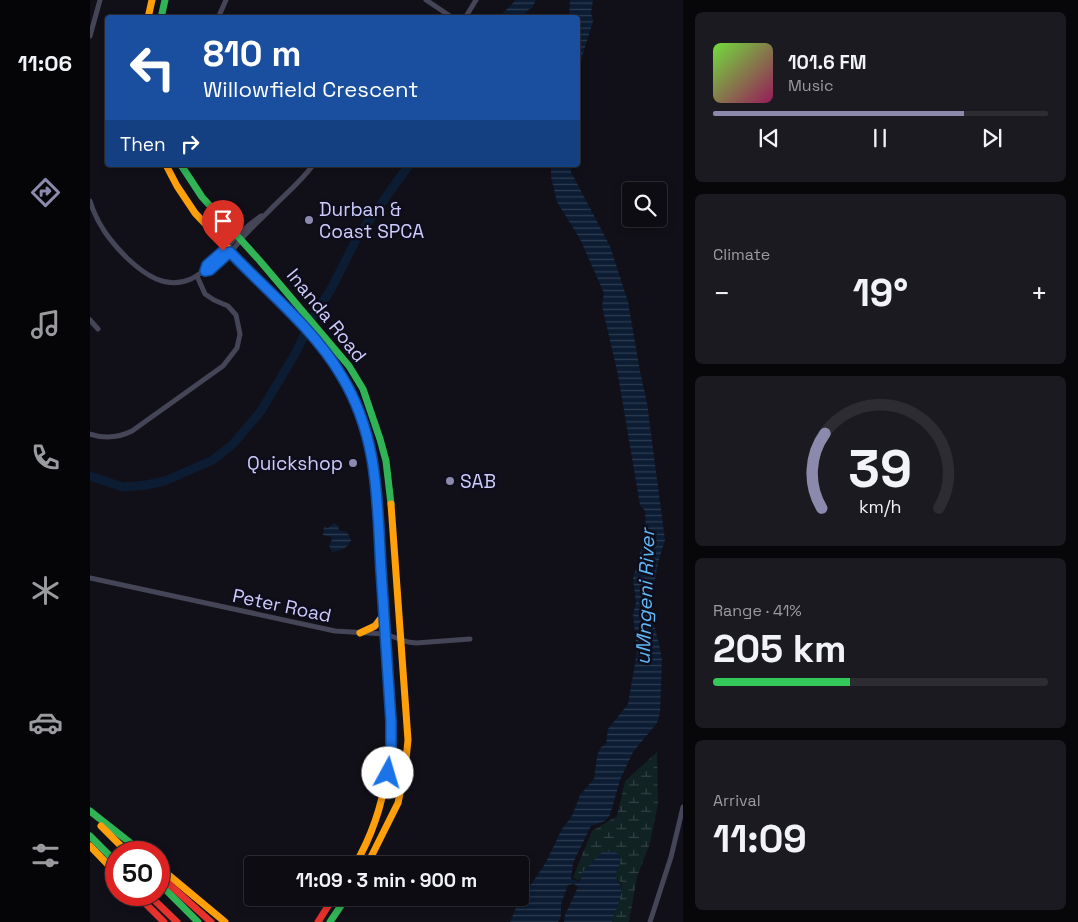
<!DOCTYPE html>
<meta charset="utf-8">
<style>
body{margin:0;font-family:"Space Grotesk",sans-serif;background:#1b1a20;color:#f1f3f6;height:100vh;display:flex;flex-direction:column;font-size:19px;white-space:nowrap}
*{box-sizing:border-box;margin:0}
p{font-size:16px;color:#9a9b9f}
.icon{flex:none;width:28px;height:28px;fill:none;stroke:currentColor;stroke-width:2;stroke-linecap:round;stroke-linejoin:round}
.map{position:relative;flex:1;overflow:hidden}
.drawer{display:flex;flex-direction:column;gap:12px;padding:12px;background:#07070a;width:395px}
.drawer>*{flex:none}
.guide{position:absolute;left:15px;top:15px;width:475px;height:152px;border-radius:5px;box-shadow:0 2px 8px #0003,0 0 0 1px #2d2c32;background:#1a4fa0;color:#fff;overflow:hidden}
.fabs{position:absolute;left:532px;top:182px;display:grid;gap:10px}
.fabs a{display:grid;place-items:center;width:45px;height:45px;border-radius:5px;background:#0d0c12;box-shadow:0 2px 8px #0003,0 0 0 1px #2d2c32;font-size:25px}
.speed{position:absolute;left:15px;top:841px;display:flex;gap:10px;font-size:25px;font-weight:700;text-align:center}
.speed>*{display:grid;place-content:center;width:65px;height:65px;border-radius:50%;background:#0d0c12;box-shadow:0 2px 8px #0003,0 0 0 1px #2d2c32;line-height:1}
.speed .limit{border:8px solid #d22;background:#fff;color:#111}
.pin{position:absolute;display:grid;place-items:center;width:42px;height:42px;color:#fff;margin:-51px -21px;border-radius:50% 50% 50% 0;rotate:-45deg;box-shadow:0 0 5px #0007}
.pin .icon{rotate:45deg}
.me{position:absolute;width:55px;margin:-28px;rotate:6deg;stroke-linejoin:round;filter:drop-shadow(0 0 4px #0008)}
.turn{display:flex;align-items:center;gap:18px;height:105px;padding:0 15px;font-size:22px}
.turn .icon{width:65px;height:65px;stroke-width:2.5}
.turn b{display:block;font-size:35px;line-height:42px}
.then{display:flex;align-items:center;height:48px;padding:0 15px;background:#0003;gap:10px;font-size:19px}
.big{font-size:38px;font-weight:600;line-height:1.1}
.drawer .widget{flex:1;display:flex;flex-direction:column;justify-content:center;gap:8px;min-width:0;padding:0 18px;border-radius:8px;background:#1b1a20}
.drawer .dial{align-items:center;gap:0}
.dial svg{height:130px;overflow:visible;fill:none;stroke:#2d2c32;stroke-width:7;stroke-linecap:round;text-anchor:middle}
.dial text{fill:#f1f3f6;stroke:none}
.song{display:flex;align-items:center;gap:15px}
.cover{width:60px;height:60px;border-radius:8px;background:linear-gradient(135deg,hsl(100 70% 55%),hsl(330 70% 35%))}
.played{height:5px;border-radius:2px;background:linear-gradient(90deg,#8c8aac 75%,#2d2c32 75%)}
.keys{display:flex;justify-content:space-around;direction:ltr}
.heat{display:flex;justify-content:space-between;align-items:center;font-size:28px;direction:ltr}
.charge{height:8px;border-radius:4px;background:linear-gradient(90deg,#34c759 41%,#2d2c32 0)}
.trip{position:absolute;left:154px;top:856px;width:285px;height:50px;border-radius:5px;background:#0d0c12;box-shadow:0 2px 8px #0003,0 0 0 1px #2d2c32;font-weight:600;line-height:50px;text-align:center}
main{display:flex;flex:1;min-height:0}
.menu{display:flex;flex-direction:column;width:90px;justify-content:space-around;align-items:center;background:#050507;color:#9a9b9f}
.menu .icon{width:35px;height:35px}
.menu .current{color:#8c8aac}
.menu b{font-size:22px;color:#f1f3f6}
.map>svg:first-child{display:block}
.wetland{fill:url(#wetland-marsh)}
.water{fill:url(#water-rules)}
.lines{fill:none;stroke-linecap:round;stroke-linejoin:round}
.river{stroke:#0c1c33;stroke-width:9}
.street{stroke:#454558;stroke-width:5}
.fast{stroke:#30b455;stroke-width:7}
.slow{stroke:#ff9f0a;stroke-width:7}
.jam{stroke:#e5322d;stroke-width:7}
.route-casing{stroke:#114b97;stroke-width:12}
.route{stroke:#1a73e8;stroke-width:9}
.poi-dot{fill:#8c8aac;stroke:#0e0d1c;stroke-width:2}
.labels{text-anchor:middle;stroke-width:5;stroke-linejoin:round;paint-order:stroke}
.poi-label{font-size:19px;fill:#cecbfb;stroke:#0e0d1c;text-anchor:start}
.street-label{font-size:19px;fill:#cecbfb;stroke:#0e0d1c}
.water-label{font-size:20px;font-style:italic;fill:#61b7f4;stroke:#0e0d1c}
</style>
<main>
<nav class="menu">
<b>11:06</b>
<svg class="icon current" aria-label="directions" viewBox="0 0 24 24"><path d="M12 3l9 9-9 9-9-9zM9 14v-3h6M13 9l2 2-2 2"/></svg>
<svg class="icon" aria-label="music" viewBox="0 0 24 24"><path d="M9 18V5l10-2v13"/><circle cx="6" cy="18" r="3"/><circle cx="16" cy="16" r="3"/></svg>
<svg class="icon" aria-label="phone" viewBox="0 0 24 24"><path d="M5 4h4l2 5-3 2q2 4 5 5l2-3 5 2v4C11 20 4 13 5 4z"/></svg>
<svg class="icon" aria-label="climate" viewBox="0 0 24 24"><path d="M12 3v18M4 7l16 10M4 17L20 7"/></svg>
<svg class="icon" aria-label="car" viewBox="0 0 24 24"><path d="M5 17H2v-5l4-1 3-4h7l3 4 3 1v5h-3M9 17h6M6 11h13"/><circle cx="7" cy="17" r="2"/><circle cx="17" cy="17" r="2"/></svg>
<svg class="icon" aria-label="filters" viewBox="0 0 24 24"><path d="M4 7h16M4 17h16"/><circle cx="9" cy="7" r="2"/><circle cx="15" cy="17" r="2"/></svg>
</nav>
<div class="map">
<svg width="593" height="922" viewBox="0 0 593 922">
<defs>
<pattern id="wetland-marsh" width="20" height="14" patternUnits="userSpaceOnUse" patternTransform="scale(1.25)"><rect width="20" height="14" fill="#102222"/><path d="M1 5h8M5 5V1M11 12h8M15 12V8" fill="none" stroke="#324143"/></pattern>
<pattern id="water-rules" width="6" height="5" patternUnits="userSpaceOnUse" patternTransform="scale(1.25)"><rect width="6" height="5" fill="#0c1c33"/><path d="M0 2.5h6" fill="none" stroke="#2e3c51"/></pattern>
</defs>
<rect width="100%" height="100%" fill="#111018"/>
<path class="wetland" d="M567,752L568,804L560,843L547,877L539,922H522L532,884L525,876L530,863H502L492,873L489,881L483,877L502,831L527,816L535,781Z"/>
<g class="water">
<path d="M425,0H446L442,8L438,10L432,17H409L423,3Z"/>
<path d="M480,0H503L501,13L503,21L488,70V18L479,17Z"/>
<path d="M461,165H480L481,172L520,246L538,302L550,371L557,403L575,540L568,563L562,596L563,621L569,644L572,660L570,713L567,723L543,752L530,780L520,815L515,821L501,826L483,863L481,879L490,882L492,873L512,852L522,851L529,854L530,863L525,876C539,893 526,903 522,922H474L475,915L488,887L484,884L478,885L471,904V916L468,922H420L428,903L455,864L472,829L482,816L490,795L504,779L507,756L511,747L516,744L518,729L538,704L547,652L543,614L546,603L543,577L548,564L551,547L556,533L555,511L550,505L528,375L512,306L514,293L490,239L467,202L461,177Z"/>
<path d="M244,523L248,525L249,530L257,532L261,540C258,549 250,551 242,552L239,545L242,540L241,537L233,535L234,527L238,528Z"/>
</g>
<g class="lines">
<path class="river" d="M0,476L33,487L56,485L75,481L123,460L143,444L171,411L205,354L222,319L240,291L268,236L319,165"/>
<g class="street">
<path d="M336,0L363,18"/>
<path d="M128,18L136,0"/>
<path d="M375,18L386,0"/>
<path d="M0,36L10,0"/>
<path d="M0,201C7,224 20,241 37,258C55,275 76,290 101,279C106,277 110,273 114,271C120,268 116,272 122,269C134,261 144,248 154,236C161,228 170,220 178,212C193,196 210,183 223,165"/>
<path d="M115,271C119,262 127,258 133,251C145,238 156,226 171,216"/>
<path d="M0,320L8,329"/>
<path d="M0,434C15,439 28,438 42,431L133,366L147,348L150,334L146,315L138,306L124,300L115,294L107,276"/>
<path d="M0,578L245,631L295,634L318,642L326,643L380,639"/>
<path d="M560,922L581,857L593,807"/>
</g>
<g class="fast">
<path d="M71,18L75,0"/>
<path d="M91,165L112,197L170,261L259,366L273,389L290,439L296,461L301,504"/>
<path d="M212,327L239,356L264,398L285,468L298,679"/>
<path d="M0,811L52,852"/>
<path d="M0,836L26,862"/>
<path d="M69,883L108,922"/>
<path d="M240,922L256,898"/>
</g>
<g class="slow">
<path d="M58,18L62,0"/>
<path d="M76,165L87,186L105,213L212,327"/>
<path d="M270,633L285,626L294,614"/>
<path d="M11,826L37,852"/>
<path d="M0,846L26,873"/>
<path d="M265,865C300,804 303,747 298,679"/>
<path d="M277,865L308,803L315,769L318,740L301,504"/>
<path d="M69,867L135,922"/>
</g>
<g class="jam">
<path d="M69,875L121,922"/>
<path d="M47,895L74,922"/>
<path d="M59,895L87,922"/>
<path d="M228,922L243,898"/>
</g>
</g>
<g class="lines">
<defs>
<path id="route" d="M133,251L117,265L115,271L120,270L140,252C177,291 224,329 251,375C289,437 287,501 291,570C294,620 298,671 301,721V751L298,773"/>
</defs>
<use href="#route" class="route-casing"/>
<use href="#route" class="route"/>
</g>
<g class="poi-dot">
<circle cx="219" cy="220" r="5"/>
<circle cx="263" cy="463" r="5"/>
<circle cx="360" cy="481" r="5"/>
</g>
<g class="labels">
<g class="poi-label">
<text x="229" y="216">Durban &amp;<tspan x="229" dy="22">Coast SPCA</tspan></text>
<text x="253" y="470" text-anchor="end">Quickshop</text>
<text x="370" y="488">SAB</text>
</g>
<g class="street-label">
<text transform="translate(237 315) rotate(51)" y="7">Inanda Road</text>
<text transform="translate(192 605) rotate(12)" y="7">Peter Road</text>
</g>
<g class="water-label">
<text transform="translate(555 597) rotate(-88)" y="7">uMngeni River</text>
</g>
</g>
</svg>
<div class="fabs">
<a><svg class="icon" aria-label="search" viewBox="0 0 24 24"><circle cx="10" cy="10" r="6"/><path d="M15 15l6 6"/></svg></a>
</div>
<div class="speed"><div class="limit">50</div></div>
<div class="pin" style="left:133px;top:251px;background:#d93025"><svg class="icon" aria-label="arrive" viewBox="0 0 24 24"><path d="M6 21V4h12l-3 4 3 4H6"/></svg></div>
<svg class="me" style="left:298px;top:773px" viewBox="-20 -20 40 40"><circle r="19" fill="#fff"/><path d="M0-13L10 11 0 6-10 11z" fill="#1a73e8"/></svg>
<div class="trip">11:09 · 3 min · 900 m</div>
<div class="guide">
<div class="turn"><svg class="icon" aria-label="left" viewBox="0 0 24 24"><path d="M17 20v-9H6M10 6l-5 5 5 5"/></svg><div><b>810 m</b>Willowfield Crescent</div></div>
<div class="then">Then<svg class="icon" aria-label="right" viewBox="0 0 24 24"><path d="M7 20v-9h11M14 6l5 5-5 5"/></svg></div>
</div>
</div>
<section class="drawer">
<div class="widget">
<div class="song"><i class="cover"></i><div><b>101.6 FM</b><p>Music</p></div></div>
<div class="played"></div>
<div class="keys"><svg class="icon" aria-label="previous" viewBox="0 0 24 24"><path d="M18 5L8 12l10 7zM5 5v14"/></svg><svg class="icon" aria-label="pause" viewBox="0 0 24 24"><path d="M8 5v14M16 5v14"/></svg><svg class="icon" aria-label="next" viewBox="0 0 24 24"><path d="M6 5l10 7-10 7zM19 5v14"/></svg></div>
</div>
<div class="widget"><p>Climate</p>
<div class="heat"><a>−</a><b class="big">19°</b><a>+</a></div>
</div>
<div class="widget dial"><svg viewBox="0 0 100 80">
<path d="M14 69A42 42 0 1 1 86 69"/>
<path d="M14 69A42 42 0 0 1 16 23" stroke="#8c8aac"/>
<text x="50" y="56" font-size="32" font-weight="700">39</text>
<text x="50" y="72" font-size="11">km/h</text>
</svg></div>
<div class="widget"><p>Range · 41%</p><b class="big">205 km</b><div class="charge"></div></div>
<div class="widget"><p>Arrival</p><b class="big">11:09</b></div>
</section>
</main>
